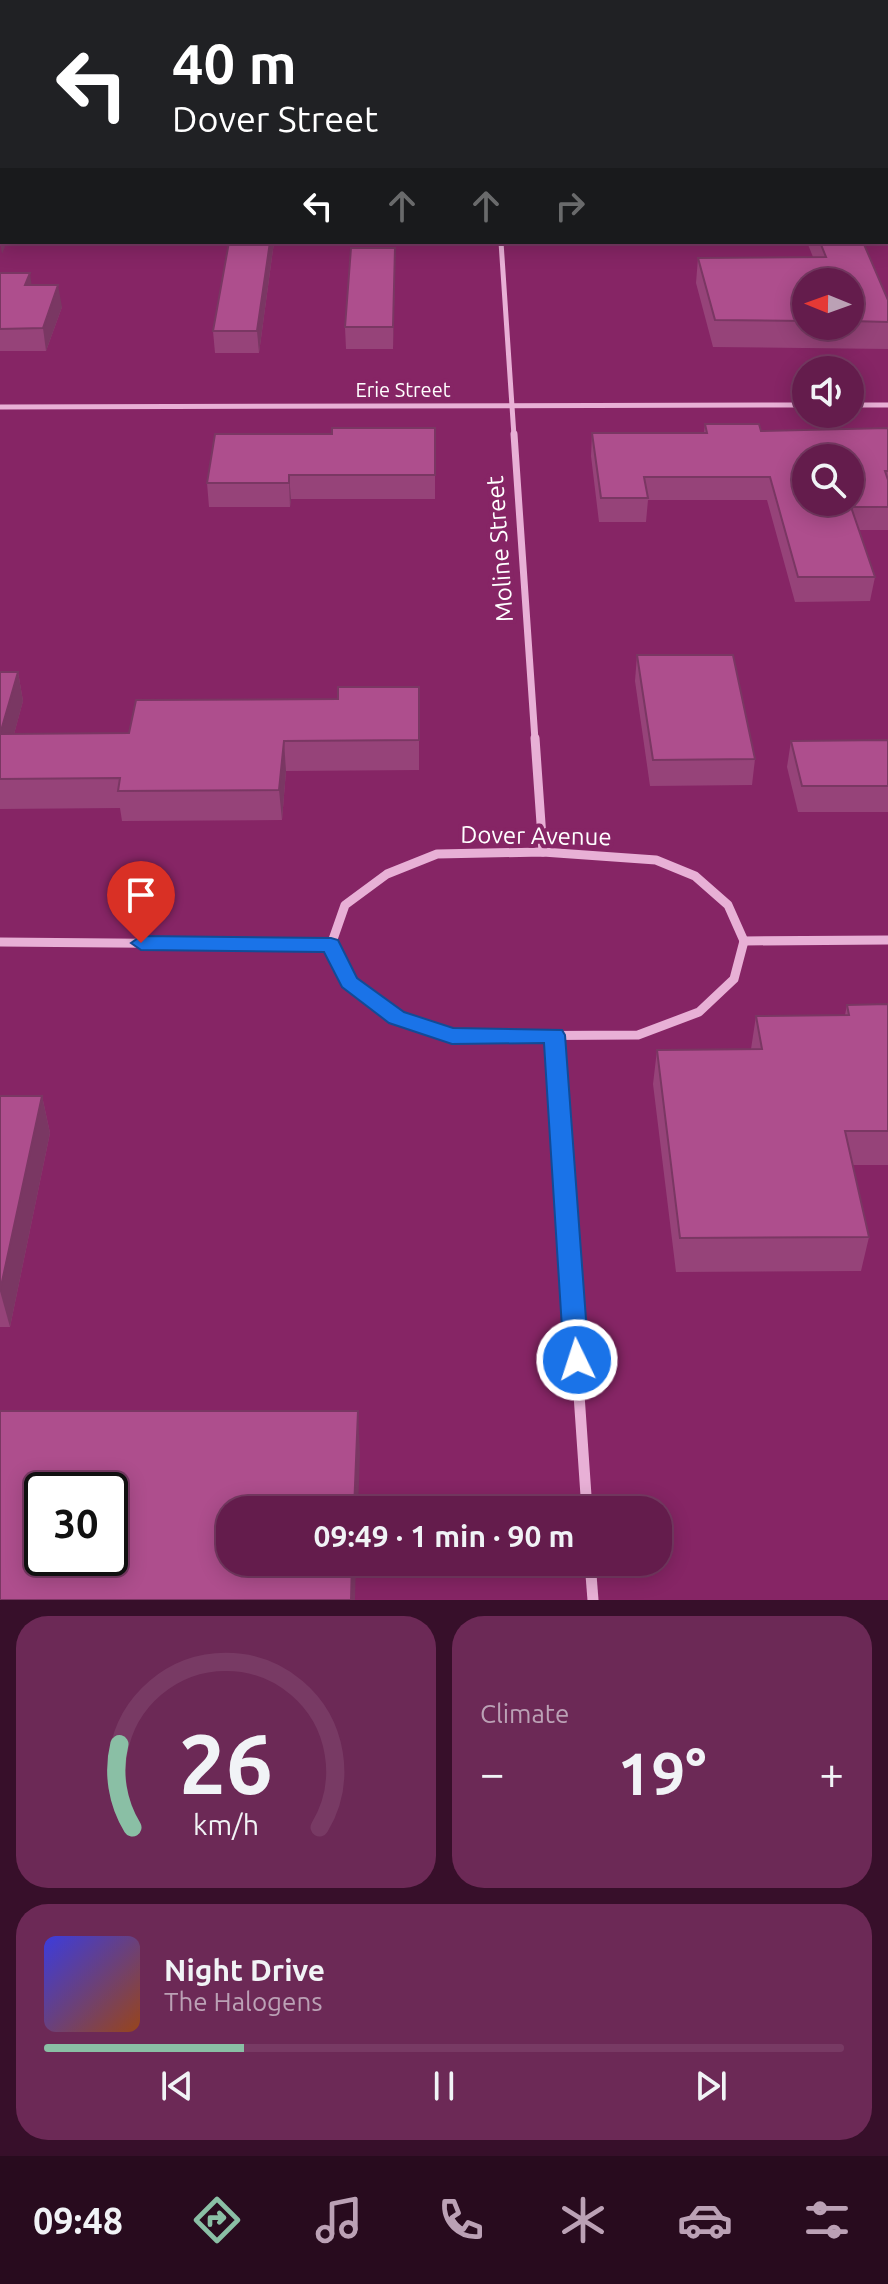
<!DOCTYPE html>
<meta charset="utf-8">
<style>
body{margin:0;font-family:Ubuntu,sans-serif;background:#6c2956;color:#f1f3f6;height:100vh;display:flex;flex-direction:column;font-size:30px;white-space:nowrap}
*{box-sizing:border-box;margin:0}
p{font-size:26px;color:#bba1b5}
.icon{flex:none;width:44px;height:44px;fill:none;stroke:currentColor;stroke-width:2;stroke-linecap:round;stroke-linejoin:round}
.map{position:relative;height:1600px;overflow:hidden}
.details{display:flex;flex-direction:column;gap:16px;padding:16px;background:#370f2a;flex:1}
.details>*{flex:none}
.hud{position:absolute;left:0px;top:0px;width:888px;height:244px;box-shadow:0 4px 20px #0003,0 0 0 2px #783a64;background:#202124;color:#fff;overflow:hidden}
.needle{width:52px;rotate:271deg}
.buttons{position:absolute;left:792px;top:268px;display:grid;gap:16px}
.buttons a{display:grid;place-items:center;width:72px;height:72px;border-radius:50%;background:#641c4c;box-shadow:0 4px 20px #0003,0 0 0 2px #783a64;font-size:40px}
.speed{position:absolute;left:24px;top:1472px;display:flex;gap:16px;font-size:40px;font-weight:700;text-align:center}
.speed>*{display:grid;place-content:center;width:104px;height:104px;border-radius:50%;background:#641c4c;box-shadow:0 4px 20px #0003,0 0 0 2px #783a64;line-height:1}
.speed .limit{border:4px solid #111;border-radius:12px;background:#fff;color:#111}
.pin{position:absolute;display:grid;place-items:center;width:68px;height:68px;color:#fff;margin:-82px -34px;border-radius:50% 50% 50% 0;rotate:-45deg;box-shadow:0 0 8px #0007}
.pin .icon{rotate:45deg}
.me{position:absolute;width:88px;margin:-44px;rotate:356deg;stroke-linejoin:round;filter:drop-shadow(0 0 6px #0008)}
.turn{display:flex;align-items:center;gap:28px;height:168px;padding:0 40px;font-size:36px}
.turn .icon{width:104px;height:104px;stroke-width:2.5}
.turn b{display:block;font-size:56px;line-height:68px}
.lanes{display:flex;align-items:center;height:76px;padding:0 40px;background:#0003;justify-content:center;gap:40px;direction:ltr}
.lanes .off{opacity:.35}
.big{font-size:60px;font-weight:600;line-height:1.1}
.details .tile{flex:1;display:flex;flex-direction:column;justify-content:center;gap:12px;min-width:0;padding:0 28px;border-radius:32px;background:#6c2956}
.details .dial{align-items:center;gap:0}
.dial svg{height:208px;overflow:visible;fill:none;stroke:#783a64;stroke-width:7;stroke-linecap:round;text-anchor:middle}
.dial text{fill:#f1f3f6;stroke:none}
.song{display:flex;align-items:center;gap:24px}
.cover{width:96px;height:96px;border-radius:12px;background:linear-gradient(135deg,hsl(240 70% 55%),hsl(20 70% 35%))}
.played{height:8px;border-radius:4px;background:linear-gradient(90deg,#8abfa5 25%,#783a64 25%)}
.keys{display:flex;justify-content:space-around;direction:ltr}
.heat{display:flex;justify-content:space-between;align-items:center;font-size:44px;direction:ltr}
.details .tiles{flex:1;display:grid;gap:16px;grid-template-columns:1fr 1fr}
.tile:last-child{grid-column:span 2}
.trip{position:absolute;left:216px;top:1496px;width:456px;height:80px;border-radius:32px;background:#641c4c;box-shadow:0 4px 20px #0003,0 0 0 2px #783a64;font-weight:600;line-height:80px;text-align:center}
.tabs{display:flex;height:128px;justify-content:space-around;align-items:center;background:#280b1e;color:#bba1b5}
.tabs .icon{width:56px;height:56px}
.tabs .active{color:#8abfa5}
.tabs b{font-size:36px;color:#f1f3f6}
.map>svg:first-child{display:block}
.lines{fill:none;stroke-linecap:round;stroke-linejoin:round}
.minor-far3{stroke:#e8b0d6;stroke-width:5}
.minor-far2{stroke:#e8b0d6;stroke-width:7}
.minor-far1{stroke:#e8b0d6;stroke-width:9}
.minor{stroke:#e8b0d6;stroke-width:11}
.secondary{fill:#f7dbed;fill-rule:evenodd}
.primary{fill:#fef3fa;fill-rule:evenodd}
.motorway{fill:#fff;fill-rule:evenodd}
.wall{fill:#964379;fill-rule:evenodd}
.shaded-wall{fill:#7a3763}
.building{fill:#ae4e8d;stroke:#7a3763;stroke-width:2;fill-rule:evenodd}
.route{fill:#1a73e8;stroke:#114b97;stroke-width:2}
.labels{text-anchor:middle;stroke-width:8;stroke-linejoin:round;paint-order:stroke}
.far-street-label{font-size:20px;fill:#fff;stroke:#862565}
.street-label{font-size:24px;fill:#fff;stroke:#862565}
</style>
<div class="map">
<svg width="888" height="1600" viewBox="0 0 888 1600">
<rect width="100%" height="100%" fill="#862565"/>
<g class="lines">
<g class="minor-far3">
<path d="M501,242L514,436"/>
<path d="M850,405H888"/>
<path d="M0,407L806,405"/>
</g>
<path class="minor-far2" d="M514,434L535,740"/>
<g class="minor-far1">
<path d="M535,738L543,852"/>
<path d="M744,941L888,940"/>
<path d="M0,942L331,945"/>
<path d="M331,945L349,982L397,1017L452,1036L638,1035L699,1012L734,979L744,941"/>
<path d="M331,945L345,905L387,874L437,854L543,852L656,860L695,876L728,905L744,941"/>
<path d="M554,1035L560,1122"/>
</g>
<g class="minor">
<path d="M560,1120L587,1510"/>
<path d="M590,1562L593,1600"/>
</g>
<g class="secondary">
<path d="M394,0H409L393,2Z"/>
<rect x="0" y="88" width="2" height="6"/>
</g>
<g class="primary">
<rect x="886" y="98" width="2" height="6"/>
<rect x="0" y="105" width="2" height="6"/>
<rect x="886" y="124" width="2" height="6"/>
</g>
<g class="motorway">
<path d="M2,34V42L0,43V35Z"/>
<rect x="0" y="52" width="2" height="8"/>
<rect x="0" y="71" width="2" height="8"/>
</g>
</g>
<g class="wall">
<path d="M614,0H888V82H886V2H614Z"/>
<rect x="886" y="168" width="2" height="74"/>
<path d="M274,242L259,353H215L213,331Z"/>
<path d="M807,242H863L888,300V349L713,347L696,283L698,258L813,257ZM806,282H850V326H806Z"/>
<path d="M395,269L393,349H346L345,327Z"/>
<path d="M0,273L32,285L62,307L46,351H0Z"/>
<path d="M705,424L761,431L888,428V530H859L875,577L870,601L795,602L767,500H648L646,522H599L591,456L592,433H704Z"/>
<path d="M435,428V499H291L290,507H209L207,483L332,434Z"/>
<path d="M637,655L755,759L752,785L650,786L635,681Z"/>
<path d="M0,672H18L23,701L14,734L129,733L419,687V770L286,771L282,820L122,821L120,808L0,809Z"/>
<path d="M888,740V812H798L787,767L791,741Z"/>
<path d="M888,1004V1165H853L869,1237L861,1271L676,1272L653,1084L657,1050L751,1049L756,1016L845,1015L847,1005Z"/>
<path d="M0,1096H42L50,1133L10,1327H0Z"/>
</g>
<g class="shaded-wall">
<path d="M2,220V242H7L2,254L0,242V224Z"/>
<path d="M270,242H274L259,353L257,331Z"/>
<path d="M395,248V269L393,349V327Z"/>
<path d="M30,273L33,295L25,285Z"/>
<path d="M58,285L62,307L46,351L43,328Z"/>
<path d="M289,475L291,499L290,507L289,483Z"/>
<path d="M18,672L23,701L6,764L0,734Z"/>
<path d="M284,741L286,771L282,820L279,790Z"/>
<path d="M42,1096L50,1133L10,1327L0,1291Z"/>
<path d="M358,1411L360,1454L358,1510H354Z"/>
<path d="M352,1562H356L355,1600H351Z"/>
</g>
<g class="building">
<rect x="410" y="0" width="58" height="2"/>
<path d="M620,0H888V42H886V2H621Z"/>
<path d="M886,42L888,48V58H886Z"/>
<path d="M0,159H2V220L0,224Z"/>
<rect x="886" y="168" width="2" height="49"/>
<path d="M229,242H270L257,331H213Z"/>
<path d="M820,242H863L888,300V322L850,321V282H806V321L715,320L698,258L826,257Z"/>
<path d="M351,248H395L393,327H345Z"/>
<path d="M0,273H30L25,285H58L43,328L0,329Z"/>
<path d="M705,424H759L761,431L888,428V471H885L888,480V507H851L875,577H798L770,477H644L648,498H601L592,433H707ZM806,458H850V502H806Z"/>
<path d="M332,428H435V475H289V483H207L215,434H332Z"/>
<path d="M637,655H733L755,759L653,760Z"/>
<path d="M0,672H18L0,734Z"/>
<path d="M338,687H419V740L284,741L279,790L118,791L120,778L0,779V734L129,733L136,700L338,699Z"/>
<path d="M888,740V786H802L791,741Z"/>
<path d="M888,1004V1131H845L869,1237L680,1238L657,1050L762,1049L756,1016L849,1015L847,1005Z"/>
<path d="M0,1096H42L0,1291Z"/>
<path d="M0,1411H358L354,1510H230V1562H352L351,1600H0ZM42,1490H110V1558H42Z"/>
</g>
<path class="route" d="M141,936L331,938L338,940L357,978L404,1012L453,1028L562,1030L565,1035L589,1360L585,1367L577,1371L568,1367L564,1360L544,1043L452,1044L389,1023L342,987L324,952L141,950L131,943Z"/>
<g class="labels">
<g class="far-street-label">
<text x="403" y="397">Erie Street</text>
</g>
<g class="street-label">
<text transform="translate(500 549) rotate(-94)" y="8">Moline Street</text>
<text transform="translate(536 836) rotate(1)" y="8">Dover Avenue</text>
</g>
</g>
</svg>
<div class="buttons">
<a><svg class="needle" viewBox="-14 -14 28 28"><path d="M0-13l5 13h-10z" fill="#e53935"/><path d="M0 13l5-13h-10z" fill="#bba1b5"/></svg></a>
<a><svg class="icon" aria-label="sound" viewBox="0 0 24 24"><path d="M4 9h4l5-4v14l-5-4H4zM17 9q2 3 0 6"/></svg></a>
<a><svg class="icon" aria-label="search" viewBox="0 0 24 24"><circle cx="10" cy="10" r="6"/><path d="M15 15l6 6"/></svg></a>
</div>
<div class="speed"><div class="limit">30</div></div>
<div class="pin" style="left:141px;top:943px;background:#d93025"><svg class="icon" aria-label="arrive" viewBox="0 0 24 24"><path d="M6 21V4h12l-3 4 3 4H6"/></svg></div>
<svg class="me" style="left:577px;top:1360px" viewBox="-20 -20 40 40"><circle r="17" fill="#1a73e8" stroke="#fff" stroke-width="3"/><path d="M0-11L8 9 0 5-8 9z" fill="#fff"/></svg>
<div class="trip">09:49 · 1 min · 90 m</div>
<div class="hud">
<div class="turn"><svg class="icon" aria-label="left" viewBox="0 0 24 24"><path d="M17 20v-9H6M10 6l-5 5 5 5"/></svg><div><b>40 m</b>Dover Street</div></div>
<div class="lanes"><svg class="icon" aria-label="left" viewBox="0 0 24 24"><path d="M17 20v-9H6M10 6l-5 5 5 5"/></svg><svg class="icon off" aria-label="ahead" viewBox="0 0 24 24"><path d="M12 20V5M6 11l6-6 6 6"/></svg><svg class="icon off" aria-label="ahead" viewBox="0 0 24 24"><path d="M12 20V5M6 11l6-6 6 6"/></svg><svg class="icon off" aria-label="right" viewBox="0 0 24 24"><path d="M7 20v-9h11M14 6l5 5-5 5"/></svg></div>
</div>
</div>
<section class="details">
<div class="tiles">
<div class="tile dial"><svg viewBox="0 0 100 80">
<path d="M14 69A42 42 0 1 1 86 69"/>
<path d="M14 69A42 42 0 0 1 9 37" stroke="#8abfa5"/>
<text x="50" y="56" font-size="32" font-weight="700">26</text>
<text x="50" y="72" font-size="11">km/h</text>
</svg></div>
<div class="tile"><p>Climate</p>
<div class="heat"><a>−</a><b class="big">19°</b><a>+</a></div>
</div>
<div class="tile">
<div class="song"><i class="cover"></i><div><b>Night Drive</b><p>The Halogens</p></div></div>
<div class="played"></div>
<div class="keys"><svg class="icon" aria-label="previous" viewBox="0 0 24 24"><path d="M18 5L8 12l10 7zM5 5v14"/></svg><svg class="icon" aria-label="pause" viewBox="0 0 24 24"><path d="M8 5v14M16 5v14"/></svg><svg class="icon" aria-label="next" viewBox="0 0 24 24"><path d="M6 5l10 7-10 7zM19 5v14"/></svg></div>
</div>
</div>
</section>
<nav class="tabs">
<b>09:48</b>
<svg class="icon active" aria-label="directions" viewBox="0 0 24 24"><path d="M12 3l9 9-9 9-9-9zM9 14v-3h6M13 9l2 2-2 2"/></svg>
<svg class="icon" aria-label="music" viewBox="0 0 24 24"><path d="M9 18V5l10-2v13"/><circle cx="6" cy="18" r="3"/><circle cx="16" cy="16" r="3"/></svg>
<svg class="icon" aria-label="phone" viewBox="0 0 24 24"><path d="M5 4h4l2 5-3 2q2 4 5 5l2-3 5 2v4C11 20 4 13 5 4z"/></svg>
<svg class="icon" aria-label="climate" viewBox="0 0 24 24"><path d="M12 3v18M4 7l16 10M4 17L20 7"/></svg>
<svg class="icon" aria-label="car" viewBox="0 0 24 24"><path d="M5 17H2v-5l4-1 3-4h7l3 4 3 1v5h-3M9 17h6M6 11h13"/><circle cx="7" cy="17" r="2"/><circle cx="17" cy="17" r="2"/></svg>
<svg class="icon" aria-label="filters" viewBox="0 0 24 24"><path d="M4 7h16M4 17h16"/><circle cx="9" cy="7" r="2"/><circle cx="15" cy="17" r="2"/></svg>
</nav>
